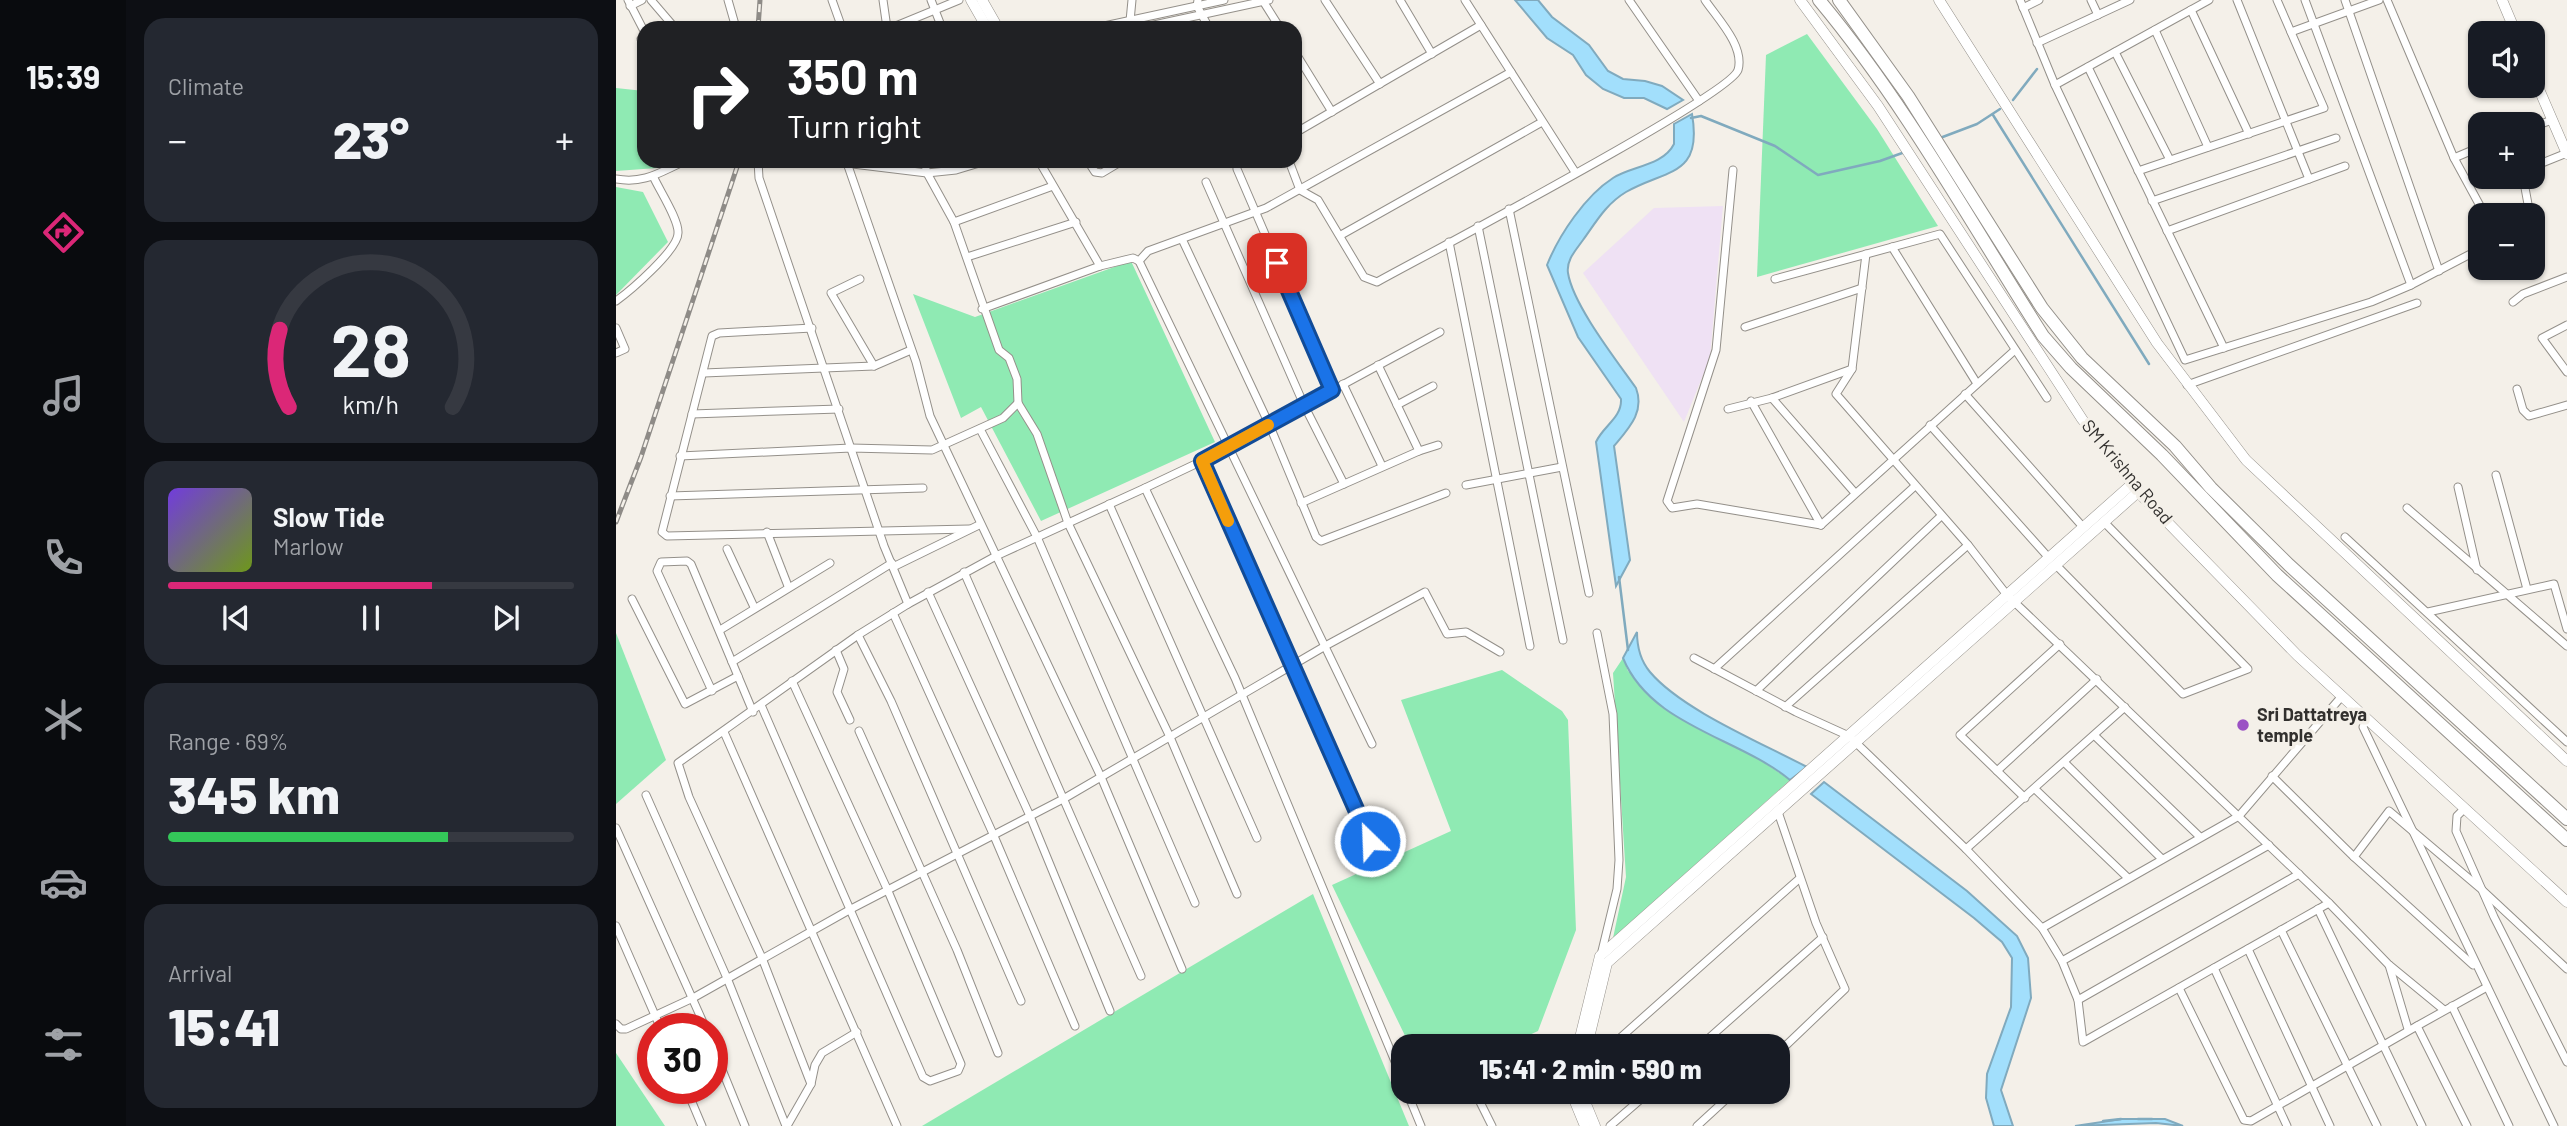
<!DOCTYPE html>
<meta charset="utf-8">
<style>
body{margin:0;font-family:Barlow,sans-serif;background:#242831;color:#f1f3f6;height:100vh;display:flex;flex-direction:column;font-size:26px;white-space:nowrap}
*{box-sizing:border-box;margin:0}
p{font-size:23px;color:#9ea1a6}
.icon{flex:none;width:38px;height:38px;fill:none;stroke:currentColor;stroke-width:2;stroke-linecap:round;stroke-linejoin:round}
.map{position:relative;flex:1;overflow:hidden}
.panel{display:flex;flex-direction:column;gap:18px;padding:18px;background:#0d0f14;width:490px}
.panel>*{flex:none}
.guide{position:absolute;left:21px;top:21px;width:665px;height:147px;border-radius:21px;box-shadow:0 2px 5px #0004;background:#202124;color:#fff;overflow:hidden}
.fabs{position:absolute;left:1852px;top:21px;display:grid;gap:14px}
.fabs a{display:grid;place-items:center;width:77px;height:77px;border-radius:14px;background:#171b24;box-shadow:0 2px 5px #0004;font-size:35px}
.speed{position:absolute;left:21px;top:1013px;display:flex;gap:14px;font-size:35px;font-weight:700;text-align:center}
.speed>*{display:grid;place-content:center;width:91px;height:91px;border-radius:50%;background:#171b24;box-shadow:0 2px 5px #0004;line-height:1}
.speed .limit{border:10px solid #d22;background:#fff;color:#111}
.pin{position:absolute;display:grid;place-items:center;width:60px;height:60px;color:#fff;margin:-30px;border-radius:14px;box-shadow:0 4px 10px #0006}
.me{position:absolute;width:77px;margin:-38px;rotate:336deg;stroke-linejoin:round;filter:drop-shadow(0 0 5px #0008)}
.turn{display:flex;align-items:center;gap:24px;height:147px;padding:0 35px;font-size:32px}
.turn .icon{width:91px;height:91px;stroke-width:2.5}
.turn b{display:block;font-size:49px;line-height:60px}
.big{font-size:52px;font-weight:800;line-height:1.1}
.panel .tile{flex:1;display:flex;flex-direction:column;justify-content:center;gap:10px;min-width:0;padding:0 24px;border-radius:21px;background:#242831}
.panel .dial{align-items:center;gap:0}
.dial svg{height:182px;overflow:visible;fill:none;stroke:#363941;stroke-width:7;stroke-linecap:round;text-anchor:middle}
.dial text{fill:#f1f3f6;stroke:none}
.song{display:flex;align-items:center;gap:21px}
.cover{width:84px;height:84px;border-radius:10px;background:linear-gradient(135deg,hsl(260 70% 55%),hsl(80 70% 35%))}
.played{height:7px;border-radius:4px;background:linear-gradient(90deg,#db2777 65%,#363941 65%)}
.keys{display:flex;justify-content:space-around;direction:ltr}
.heat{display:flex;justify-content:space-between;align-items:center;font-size:38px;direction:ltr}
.charge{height:10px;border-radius:5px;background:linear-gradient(90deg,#34c759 69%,#363941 0)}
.trip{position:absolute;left:775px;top:1034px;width:399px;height:70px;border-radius:21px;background:#171b24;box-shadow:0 2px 5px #0004;font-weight:800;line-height:70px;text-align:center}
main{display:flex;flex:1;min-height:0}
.tab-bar{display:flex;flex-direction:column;width:126px;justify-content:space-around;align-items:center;background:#090b0e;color:#9ea1a6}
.tab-bar .icon{width:49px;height:49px}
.tab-bar .selected{color:#db2777}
.tab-bar b{font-size:32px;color:#f1f3f6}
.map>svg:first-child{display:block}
.industrial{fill:#efe1f4}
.green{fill:#8feab3}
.water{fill:#a2dffc;stroke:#80aabe;stroke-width:2}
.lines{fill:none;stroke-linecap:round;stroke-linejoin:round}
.stream{stroke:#80aabe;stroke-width:2.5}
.street-casing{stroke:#94908a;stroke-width:9}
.secondary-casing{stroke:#94908a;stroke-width:11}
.highway-casing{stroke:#94908a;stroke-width:14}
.street{stroke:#fff;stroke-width:7}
.secondary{stroke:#fff;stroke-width:10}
.highway{stroke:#fff;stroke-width:12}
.rail-casing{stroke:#8e8b87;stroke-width:5}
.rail{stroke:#f4f0e9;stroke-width:2.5;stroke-dasharray:8;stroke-linecap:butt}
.route-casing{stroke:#114b97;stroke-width:18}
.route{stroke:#1a73e8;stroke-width:12}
.slow{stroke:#f59e0b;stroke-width:12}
.poi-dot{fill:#9b51c4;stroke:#f4f0e9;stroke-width:2.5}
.labels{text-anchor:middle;stroke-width:7;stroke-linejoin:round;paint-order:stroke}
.street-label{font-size:18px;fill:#32302e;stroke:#f4f0e9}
.poi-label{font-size:18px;font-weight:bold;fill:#32302e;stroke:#f4f0e9;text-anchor:start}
</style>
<main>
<nav class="tab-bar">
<b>15:39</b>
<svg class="icon selected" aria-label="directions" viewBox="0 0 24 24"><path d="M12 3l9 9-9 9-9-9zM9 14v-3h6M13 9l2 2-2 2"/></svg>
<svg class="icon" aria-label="music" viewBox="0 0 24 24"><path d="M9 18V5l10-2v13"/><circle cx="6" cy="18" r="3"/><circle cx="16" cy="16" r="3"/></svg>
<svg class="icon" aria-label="phone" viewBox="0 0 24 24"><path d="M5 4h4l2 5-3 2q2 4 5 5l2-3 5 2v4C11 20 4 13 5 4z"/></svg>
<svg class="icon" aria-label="climate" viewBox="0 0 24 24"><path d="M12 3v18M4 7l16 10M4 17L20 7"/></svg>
<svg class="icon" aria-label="car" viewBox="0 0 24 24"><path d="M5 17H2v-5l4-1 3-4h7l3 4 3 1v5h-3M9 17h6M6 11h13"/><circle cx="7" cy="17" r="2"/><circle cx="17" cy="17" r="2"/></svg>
<svg class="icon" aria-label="filters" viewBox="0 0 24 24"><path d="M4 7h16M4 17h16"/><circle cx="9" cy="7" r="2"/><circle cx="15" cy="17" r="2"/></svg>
</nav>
<section class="panel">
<div class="tile"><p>Climate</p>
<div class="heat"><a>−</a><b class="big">23°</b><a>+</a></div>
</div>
<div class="tile dial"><svg viewBox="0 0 100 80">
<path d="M14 69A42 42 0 1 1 86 69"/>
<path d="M14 69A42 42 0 0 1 10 35" stroke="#db2777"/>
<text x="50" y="56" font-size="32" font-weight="700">28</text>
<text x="50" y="72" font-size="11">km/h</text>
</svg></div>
<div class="tile">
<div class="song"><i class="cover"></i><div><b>Slow Tide</b><p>Marlow</p></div></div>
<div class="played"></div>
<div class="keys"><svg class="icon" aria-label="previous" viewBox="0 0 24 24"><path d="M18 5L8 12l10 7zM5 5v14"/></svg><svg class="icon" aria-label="pause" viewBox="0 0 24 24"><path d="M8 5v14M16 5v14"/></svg><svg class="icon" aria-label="next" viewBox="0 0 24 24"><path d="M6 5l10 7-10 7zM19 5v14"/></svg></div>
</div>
<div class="tile"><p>Range · 69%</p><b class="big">345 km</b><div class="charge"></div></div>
<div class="tile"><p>Arrival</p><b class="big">15:41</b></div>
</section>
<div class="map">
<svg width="1951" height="1126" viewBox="0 0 1951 1126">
<rect width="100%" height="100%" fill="#f4f0e9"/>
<path class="industrial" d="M1107,206L1094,358L1068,422L967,273L1038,208Z"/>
<g class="green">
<path d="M1191,34L1261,129L1322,226L1141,277L1150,55Z"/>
<path d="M0,88L28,91V161H40L41,168L0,171Z"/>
<path d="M0,187L27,192L52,242L0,295Z"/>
<path d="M515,261L599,442L425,521L365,407L345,418L297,294L359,317Z"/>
<path d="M0,633L50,760L0,804Z"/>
<path d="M1007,658L1012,671L1174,780L997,938L1010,877L997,673Z"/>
<path d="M886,670L946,711L952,720L960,930L922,1031L890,1046H794L716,885L835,831L785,700Z"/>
<path d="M697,894L793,1126H306Z"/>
<path d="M0,1053L49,1126H0Z"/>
</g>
<g class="water">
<path d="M899,0H922L936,17L973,45L992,71L1007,79L1029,81L1046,86L1067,100L1051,109L1028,98H1008L987,89L970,75L957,55L931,38Z"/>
<path d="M1076,114C1087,177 1050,169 1010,192C990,204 980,222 967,240C960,250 950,260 952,273C957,305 1001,361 1020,388C1029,412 1013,428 998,446L1014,560L1000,586L980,442C987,426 1006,418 1005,399L962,337L931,265C943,235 969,196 997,178C1015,166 1047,166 1058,144V124Z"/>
<path d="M1021,632C1021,646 1024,660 1034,672C1066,710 1146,743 1191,767L1174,780C1122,737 1035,726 1007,658Z"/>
<path d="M1208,782L1351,891L1401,936L1412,958L1415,998L1385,1090L1397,1126H1378L1370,1098L1371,1074L1395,1007L1396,958L1386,942L1358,918L1195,794Z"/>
<path d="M1506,1119H1549L1567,1126L1540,1123L1459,1126Z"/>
</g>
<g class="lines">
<g class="stream">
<path d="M1397,100L1421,69"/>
<path d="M1377,115L1533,364"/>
<path d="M1075,118L1085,116L1159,146L1202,175L1264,161L1289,152"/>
<path d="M1324,138L1361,124L1384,109"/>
<path d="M1003,577L1012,650"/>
<path d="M1522,1119H1536"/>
<path d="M1487,1121L1505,1119"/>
</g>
<defs>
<g id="street">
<path d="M12,0L28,31"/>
<path d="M35,0L59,28"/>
<path d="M112,0L120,28"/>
<path d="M216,0L226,28"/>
<path d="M267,0L271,28"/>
<path d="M315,0L326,28"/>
<path d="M582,0L581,6L593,28"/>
<path d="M709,0L764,84"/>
<path d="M784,0L816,54"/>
<path d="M849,0L959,172"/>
<path d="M1013,0L1083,101"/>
<path d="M1404,0L1439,85L1569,360L1755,302L1795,285L1864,249"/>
<path d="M1475,0L1482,15"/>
<path d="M1621,0L1693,179"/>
<path d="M1689,0L1795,285"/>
<path d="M1729,0L1823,271"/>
<path d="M1771,0L1838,158L1869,215"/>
<path d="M647,1L664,28"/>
<path d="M14,6L26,0"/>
<path d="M1407,8L1423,0"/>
<path d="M1575,10L1633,134"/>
<path d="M514,21L516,0"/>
<path d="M275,28L343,0"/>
<path d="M479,28L608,0"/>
<path d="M524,28L653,0"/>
<path d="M1539,30L1592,147"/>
<path d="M1675,32L1763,0"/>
<path d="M28,36L25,39L28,49"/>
<path d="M1421,43L1514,0"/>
<path d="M679,52L716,112"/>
<path d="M1499,52L1554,160"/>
<path d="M1472,67L1608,348"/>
<path d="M1439,85L1593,0"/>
<path d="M1916,127L1936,120"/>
<path d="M679,133L865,25"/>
<path d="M1838,158L1864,147"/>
<path d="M142,161L143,178L268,546L292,604L380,556L529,488L619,678L788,1083"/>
<path d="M212,161L311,173L340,170L370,161"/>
<path d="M308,161L311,173L338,222L383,350L393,358L401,379L402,403L421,434L452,523L554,737L621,894"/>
<path d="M423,161L484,266"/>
<path d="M472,161L479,172L486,173L506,161"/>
<path d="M673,161L684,190L702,200L748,277L761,282C806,257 1115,95 1122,70C1129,46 1101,18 1089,0"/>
<path d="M231,163L300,362L314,416L485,777L566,969"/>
<path d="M1916,167L1951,153"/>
<path d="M621,169L716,390"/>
<path d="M1117,170L1100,350L1051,501L1056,508L1081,504L1205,525"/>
<path d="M1522,171L1708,108L1661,0"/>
<path d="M1907,177L1914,215"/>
<path d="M0,179C29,184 44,172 69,161"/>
<path d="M590,182L688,405L728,484"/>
<path d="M1536,201L1720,138"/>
<path d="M893,209L973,593"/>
<path d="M338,222L437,186"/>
<path d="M862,226L947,640"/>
<path d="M1551,231L1729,166"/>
<path d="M725,235L926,122"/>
<path d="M566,239L653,424L700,537L705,541L830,493"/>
<path d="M833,242L914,646"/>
<path d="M1276,247L1360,382"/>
<path d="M1250,254L1236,369L1220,394L1352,545L1391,595L1713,903L1772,964L1828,1010"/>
<path d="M351,257L460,222"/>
<path d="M523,261L756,744"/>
<path d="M244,279L215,293L258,366"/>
<path d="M1159,279L1324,234L1431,398"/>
<path d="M0,301C14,291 62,250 62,233C63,220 44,191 38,178"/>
<path d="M1897,302L1907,294L1951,277"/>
<path d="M366,309L484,266L517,258L523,261L532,251L650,208L895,72"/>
<path d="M1951,325L1926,338L1951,372"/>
<path d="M1129,327L1246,288"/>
<path d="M0,328L9,349L0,353"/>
<path d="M196,328L103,333L96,336L46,532L51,536L353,529"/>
<path d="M88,373L258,366L295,350"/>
<path d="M727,384L766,466"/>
<path d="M1571,385L1801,303"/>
<path d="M1901,389L1907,410L1913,416L1951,405"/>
<path d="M1349,394L1467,527"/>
<path d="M1156,398L1239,493"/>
<path d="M1135,401L1205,525"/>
<path d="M781,405L817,386"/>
<path d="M1112,409L1156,398L1236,369"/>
<path d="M76,414L223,409"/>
<path d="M1314,425L1433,558"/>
<path d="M364,429L421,537L579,903"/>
<path d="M803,451L822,445"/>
<path d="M64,456L235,448L316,450L387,418L402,403"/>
<path d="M586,461L754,841"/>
<path d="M1880,475L1911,589"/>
<path d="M850,485L946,467"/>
<path d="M1842,487L1861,570"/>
<path d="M529,488L586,461L824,332"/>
<path d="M54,496L307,488"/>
<path d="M685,503L803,451L762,365"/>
<path d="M493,504L641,838"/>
<path d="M1791,508L1951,646"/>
<path d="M1205,525L1399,350"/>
<path d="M151,532L172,586"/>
<path d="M1729,537L1951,742"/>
<path d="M111,549L138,607"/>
<path d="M1440,565L1567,694L1632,669L1488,522"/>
<path d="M277,567L363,525"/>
<path d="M348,572L525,976"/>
<path d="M312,592L414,816L494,1011"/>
<path d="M16,599L69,704L122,676"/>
<path d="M1812,612L1938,584L1951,629"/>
<path d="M277,613L378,836L459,1026"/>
<path d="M104,630L214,563"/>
<path d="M981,633L997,714L1003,860L1001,889L985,955"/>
<path d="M242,635L275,701L405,1001"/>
<path d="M220,650L228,669L221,692L234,720"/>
<path d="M1078,658L1180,712L1233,736L1350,849L1426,928L1446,961L1462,1000L1467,1042L1713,903"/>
<path d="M116,662L276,563"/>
<path d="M1098,669L1299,486"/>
<path d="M96,691L41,571L45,562L71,561L75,564L137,712"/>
<path d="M1140,691L1325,516"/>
<path d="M145,705L307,1077L314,1081L342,1071L345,1064L272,891L176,681"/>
<path d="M1169,707L1352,545"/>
<path d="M1750,718L1747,727L1938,1126"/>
<path d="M243,731L341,950L382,1053"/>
<path d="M108,732L281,1126"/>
<path d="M1479,736L1584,837"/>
<path d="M1449,763L1546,859"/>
<path d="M1381,771L1481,679"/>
<path d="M1656,776L1738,857L1857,965"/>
<path d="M1419,789L1512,878"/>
<path d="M30,795L111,978L170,1126"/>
<path d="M1409,798L1344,735L1444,644"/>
<path d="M1849,808L1841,816L1840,831L1878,917L1951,1062"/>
<path d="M1162,812L1200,923L1229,989L1162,1053"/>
<path d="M0,828L90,1029"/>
<path d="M1350,849L1509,707"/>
<path d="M1738,857L1773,811L1864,888L1951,969"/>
<path d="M1702,909L1806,1126"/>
<path d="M0,926L45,1029"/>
<path d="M1426,928L1623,816L1726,696"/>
<path d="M1665,930L1761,1126"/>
<path d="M1632,949L1714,1126"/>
<path d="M1446,961L1653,845"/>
<path d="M1773,965L1792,1029"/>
<path d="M1598,968L1671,1126"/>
<path d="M1563,988L1628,1120L1635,1121L1801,1026L1851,1126"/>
<path d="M1462,1000L1683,874"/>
<path d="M1836,1006L1893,1126"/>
<path d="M0,1024L5,1029H10L77,998L235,909L449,798L711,645L809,592L831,634L850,632L884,652"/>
<path d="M1801,1026L1871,987"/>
<path d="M96,1045L129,1126"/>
<path d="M995,1046L1184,878"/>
<path d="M1084,1046L1207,937"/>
<path d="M195,1084L146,958L73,797L62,763L242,635L292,604"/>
<path d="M70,1088L86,1126"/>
<path d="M791,1092L805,1126"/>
<path d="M859,1092L876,1126"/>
<path d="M171,1126L195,1084L199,1065L206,1053L241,1032"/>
<path d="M994,1126L1033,1092"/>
<path d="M1081,1126L1118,1092"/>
</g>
<g id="secondary">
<path d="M355,0L371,28"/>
<path d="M366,0L382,28"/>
<path d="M1184,0L1262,106L1466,419L1522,492L1681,655L1951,902"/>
<path d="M1323,0L1541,343L1630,460L1951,761"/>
<path d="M1886,0L1900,33"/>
<path d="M1916,73L1951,154"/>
<path d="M962,1046L984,956L1516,484"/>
<path d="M971,1046L991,963L1522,492"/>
<path d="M955,1092L969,1126"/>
<path d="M965,1092L979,1126"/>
</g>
<g id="highway">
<path d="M1203,0C1289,103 1355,223 1427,336L1455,368L1546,455L1661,575L1951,840"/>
<path d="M1223,0L1292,96L1426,308L1466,358L1559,446L1595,488L1673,565L1951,819"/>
</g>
</defs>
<use href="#street" class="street-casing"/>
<use href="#secondary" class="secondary-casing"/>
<use href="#highway" class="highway-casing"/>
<use href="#street" class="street"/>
<use href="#secondary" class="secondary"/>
<use href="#highway" class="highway"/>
<defs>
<g id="rail">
<path d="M142,28L144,0"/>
<path d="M0,522L25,457L123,161"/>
</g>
</defs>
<use href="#rail" class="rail-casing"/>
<use href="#rail" class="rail"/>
</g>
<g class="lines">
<defs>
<path id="route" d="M661,263L716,390L586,461L754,841"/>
</defs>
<use href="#route" class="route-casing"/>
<use href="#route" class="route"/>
<path class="slow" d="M612,521L586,461L652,425"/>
</g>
<circle class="poi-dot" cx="1627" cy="725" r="7"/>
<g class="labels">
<g class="street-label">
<text transform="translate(1511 472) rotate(50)" y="6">SM Krishna Road</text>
</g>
<g class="poi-label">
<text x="1641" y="721">Sri Dattatreya<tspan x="1641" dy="21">temple</tspan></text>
</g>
</g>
</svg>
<div class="fabs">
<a><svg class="icon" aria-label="sound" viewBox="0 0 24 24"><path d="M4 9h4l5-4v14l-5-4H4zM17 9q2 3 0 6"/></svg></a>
<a>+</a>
<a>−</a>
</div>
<div class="speed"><div class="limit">30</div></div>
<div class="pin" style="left:661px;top:263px;background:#d93025"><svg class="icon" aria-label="arrive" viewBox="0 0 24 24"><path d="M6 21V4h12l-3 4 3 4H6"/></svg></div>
<svg class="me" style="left:754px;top:841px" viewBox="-20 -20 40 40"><circle r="17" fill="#1a73e8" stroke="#fff" stroke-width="3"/><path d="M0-11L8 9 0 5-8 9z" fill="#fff"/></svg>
<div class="trip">15:41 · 2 min · 590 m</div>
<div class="guide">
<div class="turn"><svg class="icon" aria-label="right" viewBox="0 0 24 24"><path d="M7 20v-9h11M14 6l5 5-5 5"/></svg><div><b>350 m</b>Turn right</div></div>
</div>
</div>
</main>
